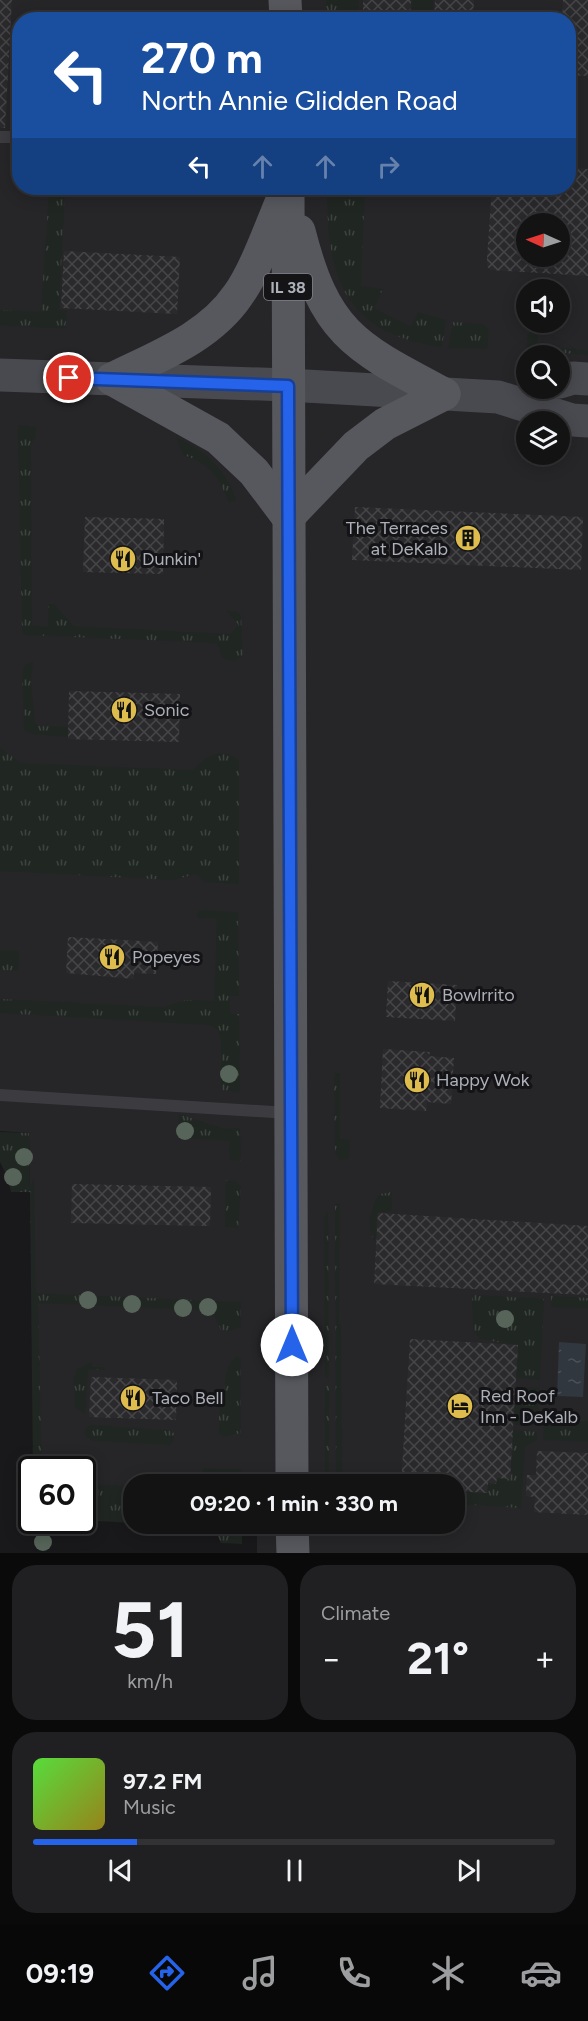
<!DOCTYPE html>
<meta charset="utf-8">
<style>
body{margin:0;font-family:Figtree,sans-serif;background:#202022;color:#f1f3f6;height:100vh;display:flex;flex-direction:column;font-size:22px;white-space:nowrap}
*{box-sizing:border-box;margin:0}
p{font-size:20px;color:#9d9ea0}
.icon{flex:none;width:33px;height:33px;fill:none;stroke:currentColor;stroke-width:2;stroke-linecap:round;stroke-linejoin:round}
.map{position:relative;height:1553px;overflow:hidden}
.drawer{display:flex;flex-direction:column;gap:12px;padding:12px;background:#0a0a0b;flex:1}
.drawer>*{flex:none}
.banner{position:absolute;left:12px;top:12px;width:564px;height:183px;border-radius:24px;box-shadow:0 3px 15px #0003,0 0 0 2px #323234;background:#1a4fa0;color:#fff;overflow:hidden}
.needle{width:39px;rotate:273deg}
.buttons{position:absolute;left:516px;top:213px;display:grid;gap:12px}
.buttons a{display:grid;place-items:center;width:54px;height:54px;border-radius:50%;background:#131314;box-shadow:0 3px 15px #0003,0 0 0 2px #323234;font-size:30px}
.speed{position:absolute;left:18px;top:1456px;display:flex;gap:12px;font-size:30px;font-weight:700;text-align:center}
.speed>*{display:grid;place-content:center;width:78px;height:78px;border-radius:50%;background:#131314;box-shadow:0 3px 15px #0003,0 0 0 2px #323234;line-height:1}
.speed .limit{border:3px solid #111;border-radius:9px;background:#fff;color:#111}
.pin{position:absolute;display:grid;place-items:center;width:51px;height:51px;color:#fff;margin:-26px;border:3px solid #fff;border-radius:50%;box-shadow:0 2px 6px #0007}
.me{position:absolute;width:66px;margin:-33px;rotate:0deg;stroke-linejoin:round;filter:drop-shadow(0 0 4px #0008)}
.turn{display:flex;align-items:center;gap:21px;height:126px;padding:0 30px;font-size:27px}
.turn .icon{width:78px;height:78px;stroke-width:2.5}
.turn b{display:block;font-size:42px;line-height:51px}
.lanes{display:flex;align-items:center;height:57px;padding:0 30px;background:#0003;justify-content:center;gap:30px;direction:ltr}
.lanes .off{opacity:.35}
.big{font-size:45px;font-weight:700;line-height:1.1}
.drawer .widget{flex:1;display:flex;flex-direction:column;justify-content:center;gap:9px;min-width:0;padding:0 21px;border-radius:24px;background:#202022}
.drawer .dial{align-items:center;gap:0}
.dial b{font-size:78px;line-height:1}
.song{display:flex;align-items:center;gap:18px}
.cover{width:72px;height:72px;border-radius:9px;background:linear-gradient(135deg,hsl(110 70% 55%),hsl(50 70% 35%))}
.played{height:6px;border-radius:3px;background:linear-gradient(90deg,#2563eb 20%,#323234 20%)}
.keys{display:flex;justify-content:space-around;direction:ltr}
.heat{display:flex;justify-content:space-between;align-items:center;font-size:33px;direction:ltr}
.drawer .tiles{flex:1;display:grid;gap:12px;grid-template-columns:1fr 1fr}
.widget:last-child{grid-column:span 2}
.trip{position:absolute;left:123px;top:1474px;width:342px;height:60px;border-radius:24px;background:#131314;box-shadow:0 3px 15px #0003,0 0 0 2px #323234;font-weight:700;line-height:60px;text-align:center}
.tab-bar{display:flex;height:96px;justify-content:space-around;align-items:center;background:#080808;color:#9d9ea0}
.tab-bar .icon{width:42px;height:42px}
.tab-bar .current{color:#2563eb}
.tab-bar b{font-size:27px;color:#f1f3f6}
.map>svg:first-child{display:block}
.built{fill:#262528;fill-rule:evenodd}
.grass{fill:url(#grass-tufts)}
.water{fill:url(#water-ripples)}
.building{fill:url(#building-cross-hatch);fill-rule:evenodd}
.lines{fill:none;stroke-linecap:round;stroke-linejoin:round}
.service{stroke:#3b3b40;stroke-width:12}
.secondary{stroke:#494a4f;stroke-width:33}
.primary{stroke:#57585e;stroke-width:33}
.tree{fill:#566459}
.route-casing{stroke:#184099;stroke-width:15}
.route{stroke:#2563eb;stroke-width:10}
.labels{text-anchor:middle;stroke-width:6;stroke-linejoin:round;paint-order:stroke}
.shield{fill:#141416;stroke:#7f8188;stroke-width:1.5}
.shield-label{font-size:16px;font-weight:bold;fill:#adb0b9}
.poi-label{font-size:18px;fill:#adb0b9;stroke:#141416;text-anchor:start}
</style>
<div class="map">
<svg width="588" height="1553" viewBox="0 0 588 1553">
<defs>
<pattern id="grass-tufts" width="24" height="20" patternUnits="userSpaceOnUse" patternTransform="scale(1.5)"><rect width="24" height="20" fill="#202621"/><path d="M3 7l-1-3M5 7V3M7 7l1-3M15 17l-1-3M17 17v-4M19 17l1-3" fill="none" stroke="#3e433f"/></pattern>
<pattern id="water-ripples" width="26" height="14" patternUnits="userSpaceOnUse" patternTransform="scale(1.5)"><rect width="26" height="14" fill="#31373e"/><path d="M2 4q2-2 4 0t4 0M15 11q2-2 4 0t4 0" fill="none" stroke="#4c5158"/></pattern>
<pattern id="building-cross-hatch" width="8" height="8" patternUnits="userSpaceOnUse" patternTransform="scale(1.5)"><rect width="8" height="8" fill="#2a292c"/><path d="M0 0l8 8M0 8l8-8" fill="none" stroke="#464648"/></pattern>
</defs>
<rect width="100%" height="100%" fill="#19191b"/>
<path class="built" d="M0,0H588V1553H257V1524H454V1485H134L133,1518L83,1516L82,1470H35L29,1133L0,1131ZM20,20H568V188H20ZM526,224H560V256H526ZM526,290H560V322H526ZM526,356H560V388H526ZM526,422H560V454H526Z"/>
<g class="grass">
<path d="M326,0H359L358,19H326Z"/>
<path d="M413,0H433L432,19H412Z"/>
<path d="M49,188H65L59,310H67L65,329L0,325V310L41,312Z"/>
<path d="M327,188H365L361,286L383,289L374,308L411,327L418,312L446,320L442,347C343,333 327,278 327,188Z"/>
<path d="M453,322L483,324L489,330L487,349L448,348Z"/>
<path d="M534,327L538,330V347L588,350V355L526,350L528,334Z"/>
<path d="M18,425L36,427L35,438L31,445L32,626L48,627V604H54L74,626L230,634L239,625L226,611H236L241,616L243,656L234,661L222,658L217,643L25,635L22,632Z"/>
<path d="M176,438C203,448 228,471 236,500L229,503C219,477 210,463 183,455Z"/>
<path d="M33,661L31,683L35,722L38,726L68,727V737L32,734L24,730L22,673L25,665Z"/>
<path d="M0,748L21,763L169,769L193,770C207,755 220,747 239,760V884L204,882L197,874L172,880L0,871Z"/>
<path d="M200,910L238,912L239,996H230V1014H239L240,1092L221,1090V1042L218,1030L209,1025L0,1013V999L164,1007L185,1000L214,1001L217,919L198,918L197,913Z"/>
<path d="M0,950L19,951L18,971L0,970Z"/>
<path d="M334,1073H340V1139L350,1140L349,1159L340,1160L335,1153Z"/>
<path d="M179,1114L225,1129L240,1128L241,1161L230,1160L229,1141L178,1138Z"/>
<path d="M0,1132L29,1133L30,1189L34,1176L36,1293L241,1302V1327L230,1331L221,1330L212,1311L38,1303L42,1470H33L30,1192H11L8,1178L0,1162Z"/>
<path d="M226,1180L237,1182L241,1186L238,1231L236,1228L225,1227Z"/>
<path d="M392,1192L391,1212H377L375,1242C366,1228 370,1206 380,1194Z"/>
<path d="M340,1203L339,1323L341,1325L342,1485H336L335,1204Z"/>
<path d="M328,1211L329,1378H325L324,1217Z"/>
<path d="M472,1295L544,1299L540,1380L516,1378L518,1345L480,1339L473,1330Z"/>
<path d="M551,1296L588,1298V1309L551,1307Z"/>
<path d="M237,1356L241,1359V1433L224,1437L219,1434V1398H224C225,1382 224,1366 237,1356Z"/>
<path d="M92,1362V1367H105V1370H88L85,1414L75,1408L74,1378L77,1369Z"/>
<rect x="325" y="1386" width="4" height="99"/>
<path d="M516,1387L540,1388L537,1426L514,1425Z"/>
<path d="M544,1418L588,1421V1442L543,1440Z"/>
<path d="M92,1425L167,1430L174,1433V1440L170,1445L92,1441L84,1434L86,1428Z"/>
<path d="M513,1430L537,1432V1440L525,1446L521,1508L455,1504L454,1491L496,1484L497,1478L510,1479Z"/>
<path d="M202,1468L242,1469V1485H206Z"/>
<path d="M83,1484L133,1486V1523L83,1520Z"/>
<path d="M157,1524H242V1544L221,1543L214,1527Z"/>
</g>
<path class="water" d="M559,1342L586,1344L583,1397L557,1396Z"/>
<g class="building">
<path d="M0,0H12L5,128H0Z"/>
<path d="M363,0H411L410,20H363Z"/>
<path d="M435,0H474L473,20H434Z"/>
<path d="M563,0H588V76L568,75V20H562Z"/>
<path d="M568,167L588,169V276L490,270L487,266V258L492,188H568ZM526,224H560V256H526Z"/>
<path d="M64,251L180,257L177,314L61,308Z"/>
<path d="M355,507L583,517L581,570L352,560Z"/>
<path d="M85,517L164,519L163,574L83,572Z"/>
<path d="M69,691L180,694L179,742L68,739Z"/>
<path d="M68,937L158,942L156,974L134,973V979L66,973Z"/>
<path d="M388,981L457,985L455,1021L386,1017Z"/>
<path d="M383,1049L430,1052L429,1056L454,1058L451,1104L427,1102L426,1111L380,1108Z"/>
<path d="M72,1184L211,1187L210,1226L71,1223Z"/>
<path d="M378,1213L588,1226V1295L374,1284Z"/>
<path d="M410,1339L518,1345L510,1479L497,1478L496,1484L488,1483L487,1493L454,1491V1485H401Z"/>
<path d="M91,1377L177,1380L176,1420L89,1417Z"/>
<path d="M537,1451L588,1453V1515L534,1512L535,1497L526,1496L527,1475H536Z"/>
</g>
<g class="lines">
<g class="service">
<path d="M0,137H20"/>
<path d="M0,1095L289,1113"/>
</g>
<g class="secondary">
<path d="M0,375L288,385L498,397L572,420L588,421"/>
<path d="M560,382L573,378L588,379"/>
</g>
<g class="primary">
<path d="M285,0L286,20"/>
<path d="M288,188L292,1485"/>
<path d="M299,231C325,334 355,347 444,394"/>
<path d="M112,379C156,357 209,338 238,295C255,272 271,226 283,198"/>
<path d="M112,379L218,438L254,472L288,517"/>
<path d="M288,517L356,446L385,424L444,394"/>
<path d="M292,1524L293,1553"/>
</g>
</g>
<g class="tree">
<circle cx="229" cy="1074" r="9"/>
<circle cx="185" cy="1131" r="9"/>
<circle cx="24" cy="1157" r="9"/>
<circle cx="13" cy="1177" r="9"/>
<circle cx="88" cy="1300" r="9"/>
<circle cx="132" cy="1304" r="9"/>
<circle cx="208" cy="1307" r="9"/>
<circle cx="183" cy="1308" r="9"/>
<circle cx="505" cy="1319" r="9"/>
<circle cx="43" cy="1542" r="9"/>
</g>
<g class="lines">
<defs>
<path id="route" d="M69,378L288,386L292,1345"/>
</defs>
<use href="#route" class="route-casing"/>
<use href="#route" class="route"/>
</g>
<defs>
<symbol id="building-disc" viewBox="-11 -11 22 22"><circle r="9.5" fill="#debd4e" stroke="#141416"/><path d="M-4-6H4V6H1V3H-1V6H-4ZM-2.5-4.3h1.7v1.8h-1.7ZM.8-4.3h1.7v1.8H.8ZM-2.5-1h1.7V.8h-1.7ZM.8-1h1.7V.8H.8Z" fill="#111"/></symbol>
<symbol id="restaurant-disc" viewBox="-11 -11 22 22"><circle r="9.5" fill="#debd4e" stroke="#141416"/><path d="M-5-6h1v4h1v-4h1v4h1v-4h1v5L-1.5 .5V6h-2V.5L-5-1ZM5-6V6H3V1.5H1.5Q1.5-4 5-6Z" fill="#111"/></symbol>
<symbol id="hotel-disc" viewBox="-11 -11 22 22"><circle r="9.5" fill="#debd4e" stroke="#141416"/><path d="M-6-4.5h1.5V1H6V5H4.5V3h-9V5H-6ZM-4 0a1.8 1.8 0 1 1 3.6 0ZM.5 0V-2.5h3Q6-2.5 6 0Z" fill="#111"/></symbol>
</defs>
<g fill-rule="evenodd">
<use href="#building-disc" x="453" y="523" width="30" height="30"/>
<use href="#restaurant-disc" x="108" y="544" width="30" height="30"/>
<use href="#restaurant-disc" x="109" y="695" width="30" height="30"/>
<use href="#restaurant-disc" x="97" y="942" width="30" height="30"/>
<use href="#restaurant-disc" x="407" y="980" width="30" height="30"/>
<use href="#restaurant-disc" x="402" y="1065" width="30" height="30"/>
<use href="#restaurant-disc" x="118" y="1383" width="30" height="30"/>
<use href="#hotel-disc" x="445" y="1391" width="30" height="30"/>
</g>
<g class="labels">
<rect class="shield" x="264" y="274" width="48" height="26" rx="4.5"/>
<g class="shield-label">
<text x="288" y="293">IL 38</text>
</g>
<g class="poi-label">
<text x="448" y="534" text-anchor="end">The Terraces<tspan x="448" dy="21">at DeKalb</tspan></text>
<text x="142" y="565">Dunkin'</text>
<text x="144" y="716">Sonic</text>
<text x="132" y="963">Popeyes</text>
<text x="442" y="1001">Bowlrrito</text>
<text x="436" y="1086">Happy Wok</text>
<text x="480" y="1402">Red Roof<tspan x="480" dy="21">Inn - DeKalb</tspan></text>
<text x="152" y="1404">Taco Bell</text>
</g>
</g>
</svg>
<div class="buttons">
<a><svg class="needle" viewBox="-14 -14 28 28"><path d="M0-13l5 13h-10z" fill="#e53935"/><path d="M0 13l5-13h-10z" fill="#9d9ea0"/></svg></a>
<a><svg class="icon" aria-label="sound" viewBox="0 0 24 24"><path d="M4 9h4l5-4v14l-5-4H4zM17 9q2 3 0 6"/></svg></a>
<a><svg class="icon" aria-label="search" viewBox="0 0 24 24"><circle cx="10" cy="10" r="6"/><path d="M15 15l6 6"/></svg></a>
<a><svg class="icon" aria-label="layers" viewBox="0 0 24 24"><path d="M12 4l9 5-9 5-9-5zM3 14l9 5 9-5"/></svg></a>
</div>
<div class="speed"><div class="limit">60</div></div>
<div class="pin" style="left:69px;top:378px;background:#d93025"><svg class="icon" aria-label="arrive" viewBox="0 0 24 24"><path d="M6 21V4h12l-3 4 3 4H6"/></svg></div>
<svg class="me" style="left:292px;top:1345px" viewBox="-20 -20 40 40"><circle r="19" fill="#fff"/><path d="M0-13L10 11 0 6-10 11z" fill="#2563eb"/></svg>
<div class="trip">09:20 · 1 min · 330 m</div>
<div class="banner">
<div class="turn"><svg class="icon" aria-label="left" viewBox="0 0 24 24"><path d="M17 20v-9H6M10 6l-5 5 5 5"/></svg><div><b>270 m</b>North Annie Glidden Road</div></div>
<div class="lanes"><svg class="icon" aria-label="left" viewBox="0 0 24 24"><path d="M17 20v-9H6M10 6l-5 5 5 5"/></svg><svg class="icon off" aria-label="ahead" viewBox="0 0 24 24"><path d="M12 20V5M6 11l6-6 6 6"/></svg><svg class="icon off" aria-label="ahead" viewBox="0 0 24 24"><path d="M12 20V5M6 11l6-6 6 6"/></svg><svg class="icon off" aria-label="right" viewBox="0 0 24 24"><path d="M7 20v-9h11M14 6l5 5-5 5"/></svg></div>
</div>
</div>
<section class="drawer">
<div class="tiles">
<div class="widget dial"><b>51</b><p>km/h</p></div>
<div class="widget"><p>Climate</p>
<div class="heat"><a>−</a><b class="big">21°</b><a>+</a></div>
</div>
<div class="widget">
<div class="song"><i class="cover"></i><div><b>97.2 FM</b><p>Music</p></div></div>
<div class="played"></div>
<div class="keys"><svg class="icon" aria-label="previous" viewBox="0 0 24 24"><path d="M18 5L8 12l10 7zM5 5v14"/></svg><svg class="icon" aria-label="pause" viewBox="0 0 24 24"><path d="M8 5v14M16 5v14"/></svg><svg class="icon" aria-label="next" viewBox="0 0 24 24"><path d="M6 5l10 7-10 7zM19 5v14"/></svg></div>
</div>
</div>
</section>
<nav class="tab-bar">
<b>09:19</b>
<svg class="icon current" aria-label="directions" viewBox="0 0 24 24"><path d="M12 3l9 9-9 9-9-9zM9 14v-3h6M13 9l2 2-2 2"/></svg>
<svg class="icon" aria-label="music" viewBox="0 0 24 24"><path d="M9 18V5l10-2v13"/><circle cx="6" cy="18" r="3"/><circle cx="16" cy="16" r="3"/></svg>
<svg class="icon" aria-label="phone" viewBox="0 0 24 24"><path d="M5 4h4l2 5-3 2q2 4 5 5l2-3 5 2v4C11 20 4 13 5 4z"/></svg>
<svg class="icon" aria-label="climate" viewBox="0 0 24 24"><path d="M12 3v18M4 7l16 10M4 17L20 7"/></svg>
<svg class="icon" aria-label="car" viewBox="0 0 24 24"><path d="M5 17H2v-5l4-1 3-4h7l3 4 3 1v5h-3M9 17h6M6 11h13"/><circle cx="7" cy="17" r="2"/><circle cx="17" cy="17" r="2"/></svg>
</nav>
